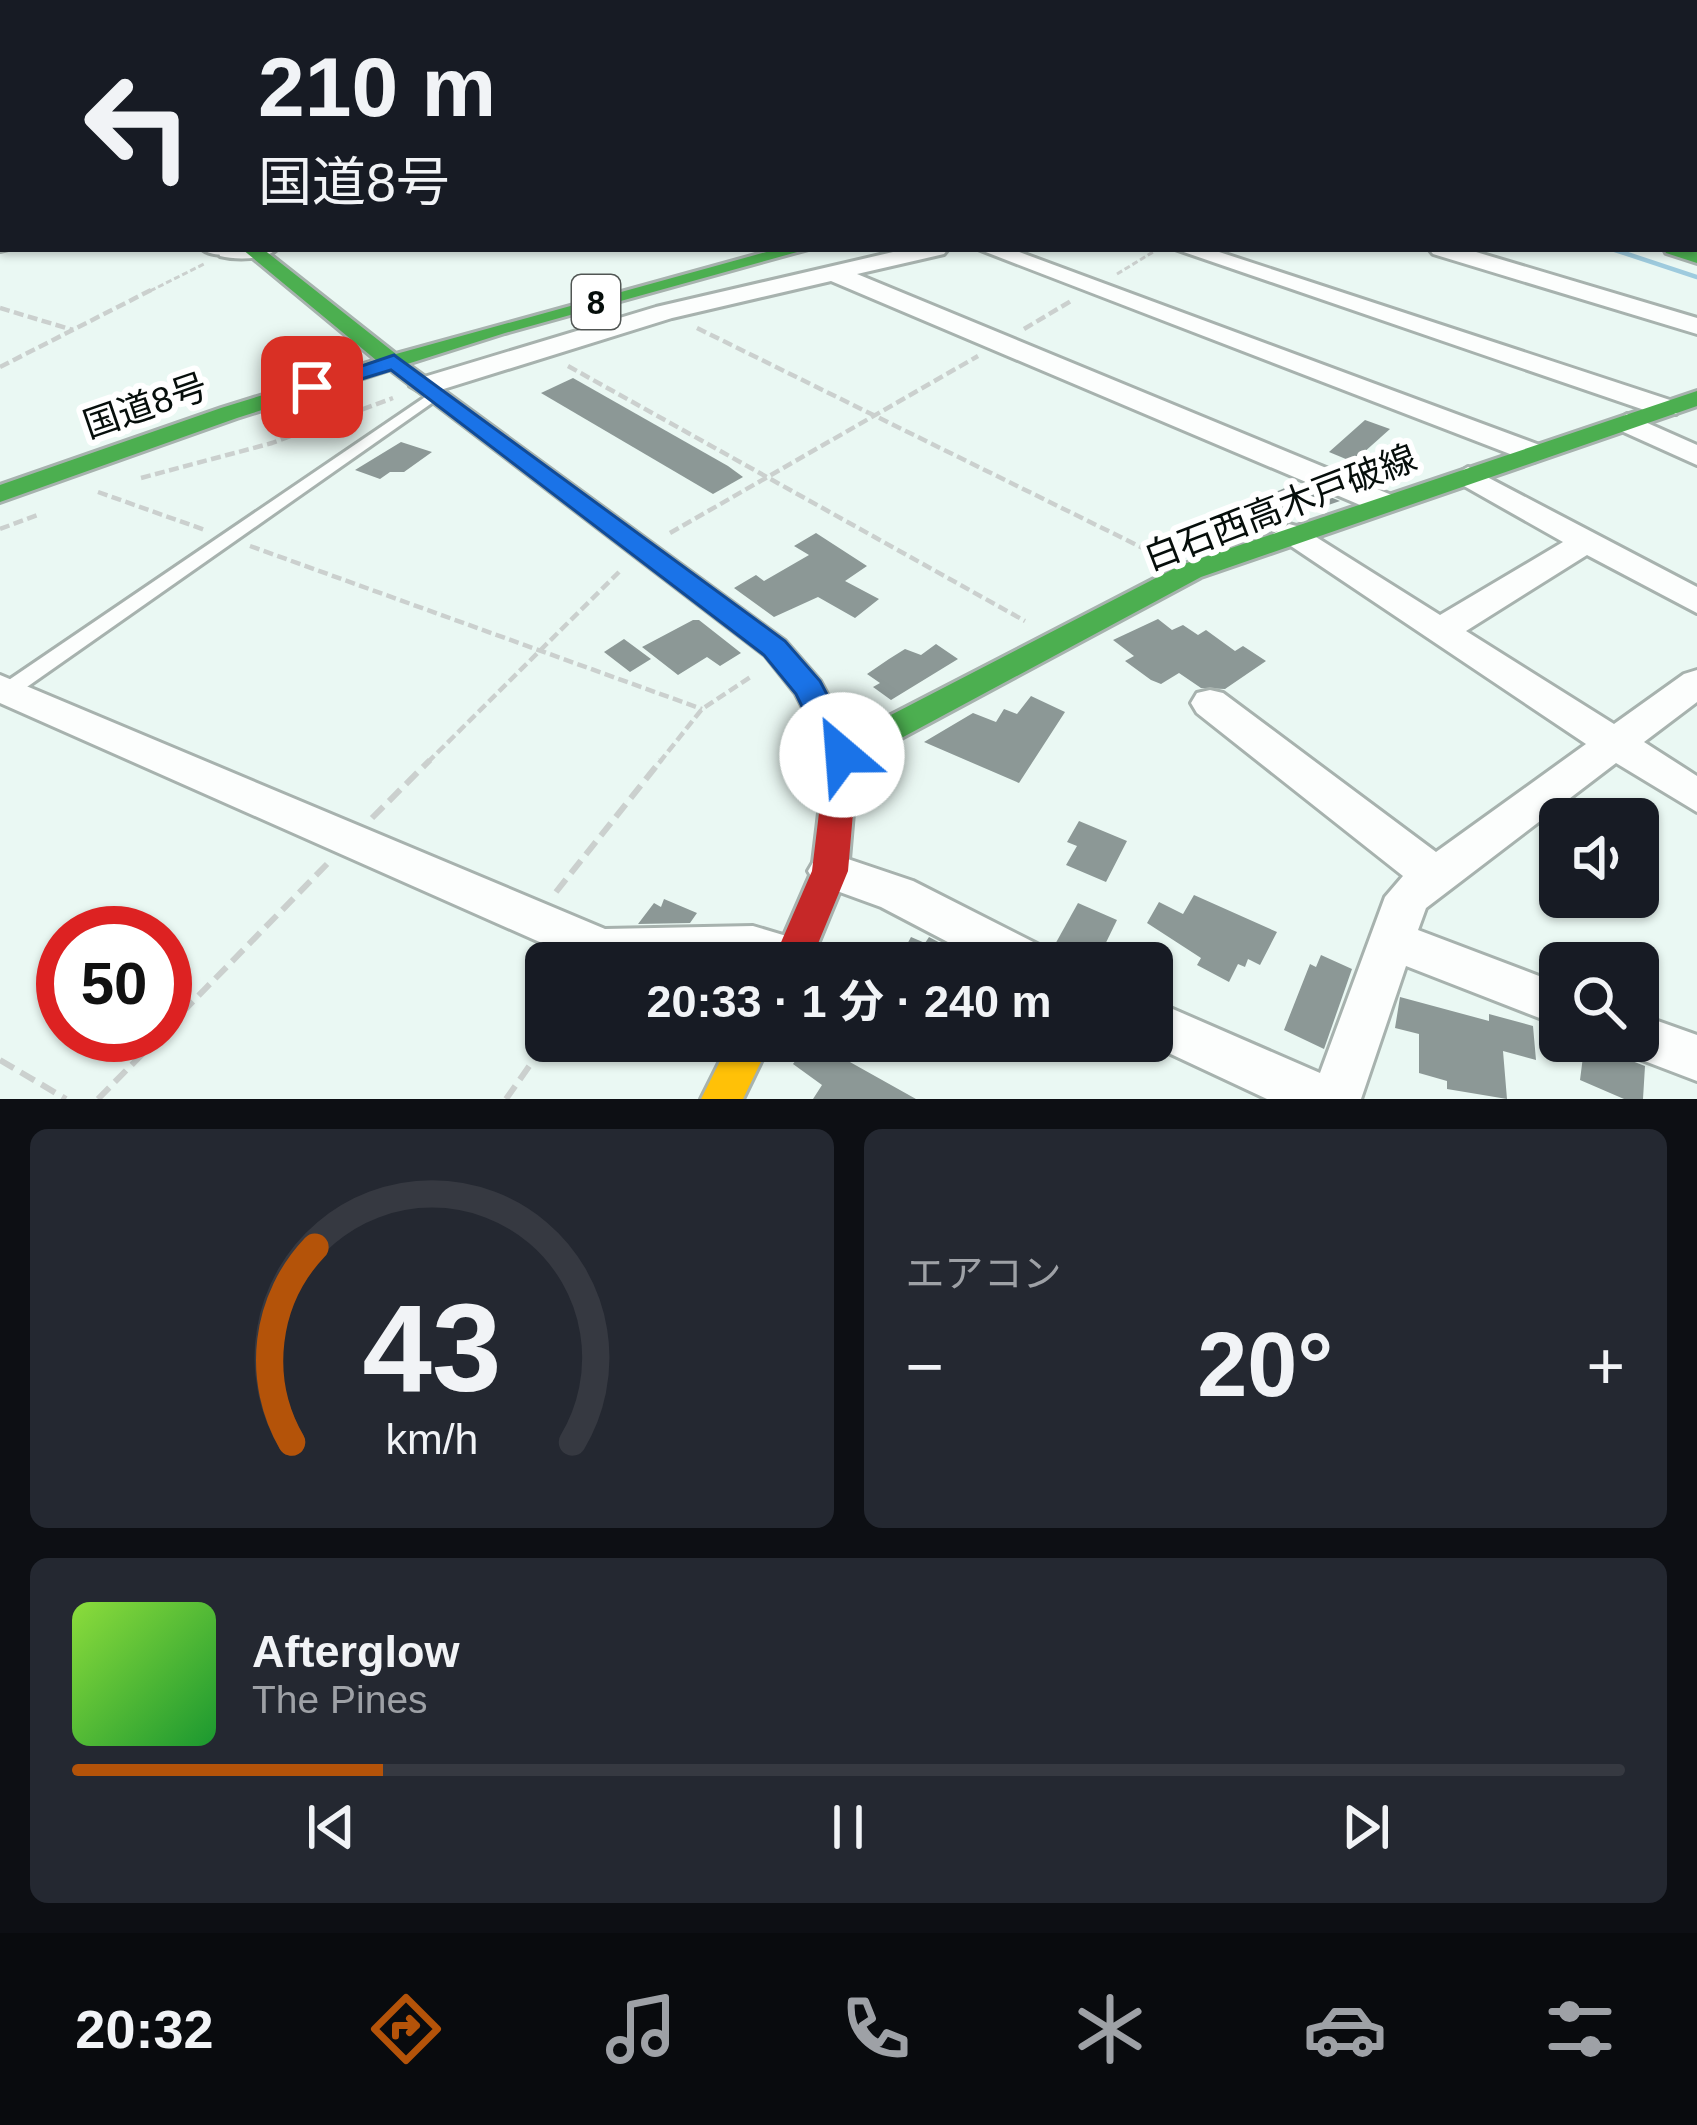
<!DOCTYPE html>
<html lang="ja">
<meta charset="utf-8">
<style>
body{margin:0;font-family:Helvetica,"Noto Sans JP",sans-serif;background:#242831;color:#f1f3f6;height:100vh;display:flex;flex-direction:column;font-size:45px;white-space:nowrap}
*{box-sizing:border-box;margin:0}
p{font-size:39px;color:#9ea1a6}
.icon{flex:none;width:66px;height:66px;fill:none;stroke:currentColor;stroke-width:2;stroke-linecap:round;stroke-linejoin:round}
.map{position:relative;height:1099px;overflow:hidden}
.drawer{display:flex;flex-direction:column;gap:30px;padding:30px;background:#0d0f14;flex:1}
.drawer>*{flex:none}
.banner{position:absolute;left:0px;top:0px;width:1698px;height:252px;box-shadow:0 3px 9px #0004;background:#171b24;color:#f1f3f6;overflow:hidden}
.fabs{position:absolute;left:1539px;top:798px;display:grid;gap:24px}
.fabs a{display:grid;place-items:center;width:120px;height:120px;border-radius:18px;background:#171b24;box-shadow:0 3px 9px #0004;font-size:60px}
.speed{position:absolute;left:36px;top:906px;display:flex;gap:24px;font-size:60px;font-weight:700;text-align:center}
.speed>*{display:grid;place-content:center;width:156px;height:156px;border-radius:50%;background:#171b24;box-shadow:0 3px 9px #0004;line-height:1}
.speed .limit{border:18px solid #d22;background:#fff;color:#111}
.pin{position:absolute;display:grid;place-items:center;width:102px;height:102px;color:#fff;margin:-51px;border-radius:24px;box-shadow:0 6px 18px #0006}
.me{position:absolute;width:132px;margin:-66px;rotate:333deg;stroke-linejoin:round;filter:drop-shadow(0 0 9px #0008)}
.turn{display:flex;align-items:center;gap:42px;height:252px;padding:0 60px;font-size:54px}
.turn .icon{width:156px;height:156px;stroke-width:2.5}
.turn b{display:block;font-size:84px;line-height:102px}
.big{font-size:90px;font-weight:700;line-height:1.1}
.drawer .card{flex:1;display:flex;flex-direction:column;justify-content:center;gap:18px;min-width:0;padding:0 42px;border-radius:18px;background:#242831}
.drawer .dial{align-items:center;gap:0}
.dial svg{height:312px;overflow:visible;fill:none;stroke:#363941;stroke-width:7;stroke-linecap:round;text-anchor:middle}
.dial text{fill:#f1f3f6;stroke:none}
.song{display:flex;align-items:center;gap:36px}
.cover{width:144px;height:144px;border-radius:18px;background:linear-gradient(135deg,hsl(90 70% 55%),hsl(130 70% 35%))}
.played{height:12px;border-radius:6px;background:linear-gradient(90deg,#b45309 20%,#363941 20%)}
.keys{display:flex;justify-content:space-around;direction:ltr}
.heat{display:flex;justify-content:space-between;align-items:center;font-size:66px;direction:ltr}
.drawer .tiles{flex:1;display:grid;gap:30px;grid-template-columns:1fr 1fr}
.card:last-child{grid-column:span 2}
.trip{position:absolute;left:525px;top:942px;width:648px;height:120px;border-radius:18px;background:#171b24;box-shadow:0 3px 9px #0004;font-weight:700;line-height:120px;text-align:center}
.tabs{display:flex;height:192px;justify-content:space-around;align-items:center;background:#090b0e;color:#9ea1a6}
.tabs .icon{width:84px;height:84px}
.tabs .selected{color:#b45309}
.tabs b{font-size:54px;color:#f1f3f6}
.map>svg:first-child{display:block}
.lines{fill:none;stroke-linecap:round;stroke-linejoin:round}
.stream{stroke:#9ecbde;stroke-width:4.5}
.building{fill:#8c9896}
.lane-casing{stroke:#a7b2ae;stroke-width:6}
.street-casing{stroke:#a7b2ae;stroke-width:6}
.fast-casing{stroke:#a7b2ae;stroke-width:6}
.slow-casing{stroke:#a7b2ae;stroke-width:6}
.jam-casing{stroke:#a7b2ae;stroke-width:6}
.path-far2{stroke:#cbd0ce;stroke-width:3;stroke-dasharray:6 3;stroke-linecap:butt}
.path-far1{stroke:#cbd0ce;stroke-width:4.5;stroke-dasharray:10 4.5;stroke-linecap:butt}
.path{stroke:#cbd0ce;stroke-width:6;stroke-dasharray:16 8;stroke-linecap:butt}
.lane{fill:#fcfefd;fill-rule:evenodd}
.street{fill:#fcfefd;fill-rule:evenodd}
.fast{fill:#4caf50;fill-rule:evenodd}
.slow{fill:#ffc107;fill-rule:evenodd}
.jam{fill:#c62828;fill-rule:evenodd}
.rail{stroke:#babdbd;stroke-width:4.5;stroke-dasharray:9 4.5;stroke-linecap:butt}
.route{fill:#1a73e8;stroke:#114b97;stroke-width:3}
.labels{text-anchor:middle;stroke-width:12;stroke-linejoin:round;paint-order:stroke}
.shield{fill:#fff;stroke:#515654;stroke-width:3}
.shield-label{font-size:33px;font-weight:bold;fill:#060e0b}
.street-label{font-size:36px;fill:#060e0b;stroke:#fff}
</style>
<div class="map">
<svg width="1697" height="1099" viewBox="0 0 1697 1099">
<rect width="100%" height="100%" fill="#eaf8f3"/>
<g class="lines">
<path class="stream" d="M1612,249L1697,277"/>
</g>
<g class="building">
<path d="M573,378L728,466L743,477L713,494L541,393Z"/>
<path d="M1365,420L1390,429L1353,462L1329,452Z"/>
<path d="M401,442L432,452L404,472H390L380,479L355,470Z"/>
<path d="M1296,483L1340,501L1314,510L1310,507L1262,527L1252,520L1216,543L1193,529Z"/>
<path d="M816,533L867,566L845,581L879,599L855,618L818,597L774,617L734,588L756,575L764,581L809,555L794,546Z"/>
<path d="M1158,619L1172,630L1183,625L1198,635L1206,630L1235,651L1243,646L1266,661L1225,689L1201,688L1179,673L1161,684L1151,680L1125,661L1134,656L1113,640Z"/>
<path d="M693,620H699L741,653L720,666L707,657L678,675L642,647Z"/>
<path d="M624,639L651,659L630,672L604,652Z"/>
<path d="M936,644L958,659L891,700L873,687L880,683L867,674L889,659L905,649L921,655Z"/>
<path d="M1031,696L1065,712L1019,783L924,742L973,713L996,722L1004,709L1017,714Z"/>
<path d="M1079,821L1127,841L1106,882L1066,865L1077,846L1067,842Z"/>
<path d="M1194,895L1277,932L1260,965L1248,959L1245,967L1238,964L1229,982L1197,965L1201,958L1147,923L1159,902L1183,914Z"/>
<path d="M664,899L697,913L690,923L638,924L654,903L661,907Z"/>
<path d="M1078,903L1117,920L1096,963L1053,948Z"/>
<path d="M911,937L925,943L929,937L978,963H897Z"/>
<path d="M1321,955L1352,969L1324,1049L1284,1030L1310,964L1316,967Z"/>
<path d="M1400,997L1489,1021V1014L1533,1026L1536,1060L1503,1051L1507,1099L1447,1089V1081L1419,1073V1034L1395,1028Z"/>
<path d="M810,1041H839L832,1052L916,1099H813L822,1085L793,1064Z"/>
<path d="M1585,1041L1612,1042L1619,1056L1645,1066L1643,1099H1624L1580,1080Z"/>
</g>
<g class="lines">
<defs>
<g id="lane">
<path d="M0,0L13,3H0Z"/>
<path d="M0,193L3,194V200L0,199Z"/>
<path d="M202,249H232L234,251C227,257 209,255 202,249Z"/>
<path d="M434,391L441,395L439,398L14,696H0V686Z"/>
</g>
<g id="street">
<path d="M1206,0H1226L1227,1L1204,3Z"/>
<path d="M0,111L3,112V124L0,123Z"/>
<path d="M3,236V249H8L0,251Z"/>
<path d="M218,249H277C265,260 236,260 220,256Z"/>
<path d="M906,249H948L944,254L857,274L1394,496L1399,503L1394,510H1372L831,281L672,318L434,392L424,394L410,386L414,380L656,307Z"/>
<path d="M978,249H1011L1545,447L1549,453L1534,462L1523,459Z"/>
<path d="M1175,249H1210L1676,402L1680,408L1676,414H1656Z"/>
<path d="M1429,249H1466L1697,318V334L1433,254Z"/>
<path d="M1627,414L1697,445V465L1617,429L1613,423Z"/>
<path d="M1468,467L1697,587V613L1587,555L1466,631L1614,724L1684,674L1697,670V702L1644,742L1697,776V812L1616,763L1426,908L1418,930L1560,984V1026L1406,966L1361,1099H1267L1143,1041H1152V1000L1320,1073L1385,897L1403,876L1197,713L1191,703L1197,693L1210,690L1223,693L1436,852L1586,744L1273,534L1289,524L1300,527L1440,615L1563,542L1457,482L1453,476Z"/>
<path d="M0,675L605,929L753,926L810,943L817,957L814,963H587L0,703Z"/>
<path d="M830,853L913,881L1047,949L1054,963H988L881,907L815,883L808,871L815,859Z"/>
<path d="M1638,1014L1697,1035V1081L1621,1052L1616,1041H1638Z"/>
</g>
<g id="fast">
<path d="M409,0H421L423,3H411Z"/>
<rect x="1695" y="109" width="2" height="10"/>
<path d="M242,249H263L396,354L777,249H808L505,333L237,418L0,502V485L221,408L376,360Z"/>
<path d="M1664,249L1697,251V263L1666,253Z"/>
<path d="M1697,391V406L1201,577L853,764L842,767L831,764L826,755L831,746L1181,565Z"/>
</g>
<g id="slow">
<path d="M395,355L785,641L820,681L837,713L832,721H810L796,694L765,655L387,367V357Z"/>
<path d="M730,1041H771L743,1099H701Z"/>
</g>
<g id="jam">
<path d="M960,0H978L981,3H963Z"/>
<path d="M821,702L832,705L858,755L848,871L810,963H772L812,871L826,755L805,713L810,705Z"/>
</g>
</defs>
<use href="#lane" class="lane-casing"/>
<use href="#street" class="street-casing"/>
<use href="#fast" class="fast-casing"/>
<use href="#slow" class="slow-casing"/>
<use href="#jam" class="jam-casing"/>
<g class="path-far2">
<path d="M246,0L265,3"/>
<path d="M1353,0L1365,3"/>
<path d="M1492,0L1505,3"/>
<path d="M1117,274L1158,249"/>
<path d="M150,291L204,264"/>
</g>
<g class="path-far1">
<path d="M0,308L73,330"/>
<path d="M697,328L1155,554"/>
<path d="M1024,329L1071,301"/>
<path d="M568,366L1025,621"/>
<path d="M0,367L155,288"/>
<path d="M141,478L272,443L393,398"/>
<path d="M98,492L205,530"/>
<path d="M0,529L40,514"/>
<path d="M670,533L978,356"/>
<path d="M250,546L702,709"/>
<path d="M427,763L619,572"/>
<path d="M659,763L702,709L752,676"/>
</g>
<g class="path">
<path d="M372,818L430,760"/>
<path d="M556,892L661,760"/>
<path d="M165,1030L330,861"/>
<path d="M0,1060L66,1099"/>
<path d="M98,1099L161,1035"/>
<path d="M506,1099L547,1041"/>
</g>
<use href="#lane" class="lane"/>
<use href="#street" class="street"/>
<use href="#fast" class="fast"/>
<use href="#slow" class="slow"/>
<use href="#jam" class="jam"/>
<path class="rail" d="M588,3L597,0"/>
</g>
<path class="route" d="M394,355L785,641L820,681L859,755L854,764H830L796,694L764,655L391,370L312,394L300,387Z"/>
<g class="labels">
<rect class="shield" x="572" y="275" width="48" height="54" rx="9"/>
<g class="shield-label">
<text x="596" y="314">8</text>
</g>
<g class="street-label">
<text transform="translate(145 405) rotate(-19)" y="13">国道8号</text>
<text transform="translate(1280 507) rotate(-21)" y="13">白石西高木戸破線</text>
</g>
</g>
</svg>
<div class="fabs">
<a><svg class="icon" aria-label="sound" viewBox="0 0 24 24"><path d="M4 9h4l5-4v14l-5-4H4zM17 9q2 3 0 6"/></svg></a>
<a><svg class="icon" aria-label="search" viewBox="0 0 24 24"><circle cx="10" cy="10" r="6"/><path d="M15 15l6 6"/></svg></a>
</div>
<div class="speed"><div class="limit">50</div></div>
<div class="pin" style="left:312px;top:387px;background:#d93025"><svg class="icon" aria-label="arrive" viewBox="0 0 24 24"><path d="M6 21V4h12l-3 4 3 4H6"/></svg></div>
<svg class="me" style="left:842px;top:755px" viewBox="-20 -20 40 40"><circle r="19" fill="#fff"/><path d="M0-13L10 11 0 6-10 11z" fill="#1a73e8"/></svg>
<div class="trip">20:33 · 1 分 · 240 m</div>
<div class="banner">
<div class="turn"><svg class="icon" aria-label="left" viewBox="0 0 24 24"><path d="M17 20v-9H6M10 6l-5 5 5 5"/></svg><div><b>210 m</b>国道8号</div></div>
</div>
</div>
<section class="drawer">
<div class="tiles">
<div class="card dial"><svg viewBox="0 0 100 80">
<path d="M14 69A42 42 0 1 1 86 69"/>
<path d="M14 69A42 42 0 0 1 20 19" stroke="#b45309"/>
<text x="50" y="56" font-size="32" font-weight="700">43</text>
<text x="50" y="72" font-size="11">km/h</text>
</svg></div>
<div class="card"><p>エアコン</p>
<div class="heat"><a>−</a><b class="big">20°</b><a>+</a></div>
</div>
<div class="card">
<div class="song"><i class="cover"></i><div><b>Afterglow</b><p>The Pines</p></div></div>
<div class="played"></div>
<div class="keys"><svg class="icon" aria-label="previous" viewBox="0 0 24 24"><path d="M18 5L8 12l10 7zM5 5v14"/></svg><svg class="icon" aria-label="pause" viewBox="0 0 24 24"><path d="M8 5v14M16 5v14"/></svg><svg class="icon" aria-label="next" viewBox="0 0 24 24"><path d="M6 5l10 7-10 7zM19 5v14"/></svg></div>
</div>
</div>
</section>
<nav class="tabs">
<b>20:32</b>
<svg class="icon selected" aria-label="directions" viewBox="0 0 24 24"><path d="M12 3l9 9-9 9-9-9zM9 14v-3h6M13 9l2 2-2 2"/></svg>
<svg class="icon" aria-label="music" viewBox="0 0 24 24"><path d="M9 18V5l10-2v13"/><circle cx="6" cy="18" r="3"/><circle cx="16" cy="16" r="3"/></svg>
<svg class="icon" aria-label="phone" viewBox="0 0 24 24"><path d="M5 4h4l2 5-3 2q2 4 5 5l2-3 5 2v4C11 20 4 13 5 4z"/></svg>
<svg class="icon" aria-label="climate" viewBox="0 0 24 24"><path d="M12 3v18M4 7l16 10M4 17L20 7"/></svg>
<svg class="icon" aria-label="car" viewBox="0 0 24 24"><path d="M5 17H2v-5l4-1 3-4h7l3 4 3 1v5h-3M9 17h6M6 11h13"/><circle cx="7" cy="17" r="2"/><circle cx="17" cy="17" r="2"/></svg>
<svg class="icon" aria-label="filters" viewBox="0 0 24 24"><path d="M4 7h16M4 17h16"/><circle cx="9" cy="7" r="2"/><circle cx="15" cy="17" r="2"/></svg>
</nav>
